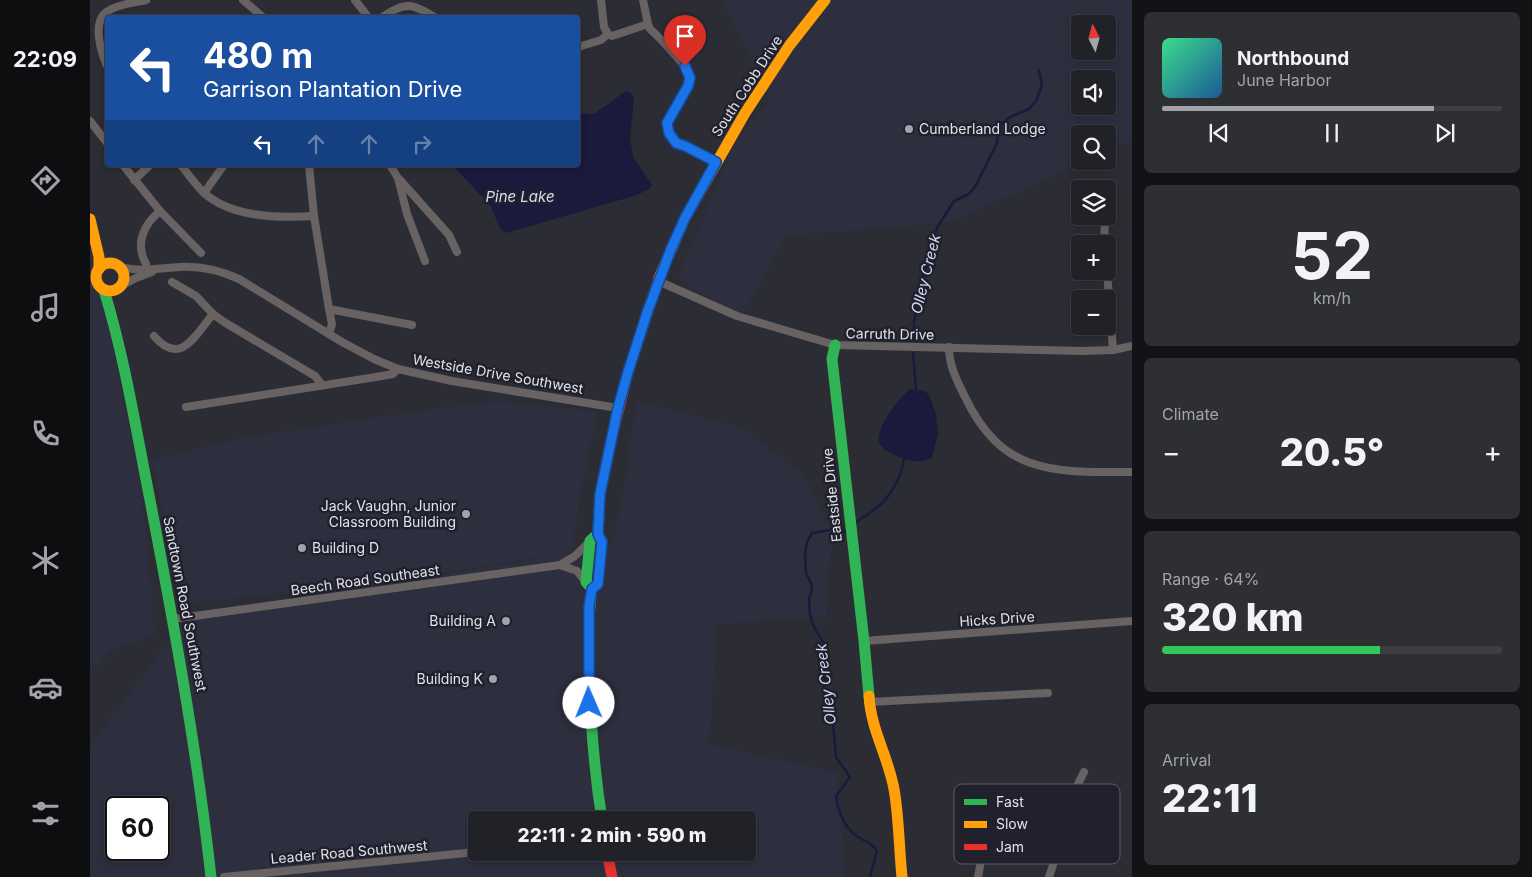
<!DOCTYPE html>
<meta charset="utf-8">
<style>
body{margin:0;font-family:Inter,sans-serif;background:#2d2f33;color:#f1f3f6;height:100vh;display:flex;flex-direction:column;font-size:19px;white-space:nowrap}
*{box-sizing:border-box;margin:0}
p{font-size:16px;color:#a2a4a7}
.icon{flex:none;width:28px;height:28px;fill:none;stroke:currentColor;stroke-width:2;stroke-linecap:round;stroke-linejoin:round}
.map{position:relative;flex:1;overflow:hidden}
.panel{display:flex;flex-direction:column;gap:12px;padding:12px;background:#121315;width:400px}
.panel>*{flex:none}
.hud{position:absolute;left:15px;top:15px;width:475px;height:152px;border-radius:5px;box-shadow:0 2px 8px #0003,0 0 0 1px #3e3f44;background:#1a4fa0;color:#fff;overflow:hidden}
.needle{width:32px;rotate:354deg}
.buttons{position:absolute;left:981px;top:15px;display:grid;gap:10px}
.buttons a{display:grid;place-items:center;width:45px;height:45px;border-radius:5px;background:#212227;box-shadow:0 2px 8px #0003,0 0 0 1px #3e3f44;font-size:25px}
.speed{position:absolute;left:15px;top:796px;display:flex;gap:10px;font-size:25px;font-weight:700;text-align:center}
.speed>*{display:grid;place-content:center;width:65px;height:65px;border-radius:50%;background:#212227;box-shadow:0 2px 8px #0003,0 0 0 1px #3e3f44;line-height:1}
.speed .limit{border:2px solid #111;border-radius:8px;background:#fff;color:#111}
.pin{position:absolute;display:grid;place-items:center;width:42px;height:42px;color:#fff;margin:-51px -21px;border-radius:50% 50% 50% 0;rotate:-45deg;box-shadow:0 0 5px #0007}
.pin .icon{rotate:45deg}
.me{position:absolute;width:55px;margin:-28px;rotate:359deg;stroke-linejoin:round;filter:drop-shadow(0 0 4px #0008)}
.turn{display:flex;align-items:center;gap:18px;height:105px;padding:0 15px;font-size:22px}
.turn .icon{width:65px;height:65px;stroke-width:2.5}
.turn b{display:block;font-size:35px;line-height:42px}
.lanes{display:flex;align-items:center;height:48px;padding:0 15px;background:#0003;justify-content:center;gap:25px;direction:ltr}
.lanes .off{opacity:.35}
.big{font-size:38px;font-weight:800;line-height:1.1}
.panel .card{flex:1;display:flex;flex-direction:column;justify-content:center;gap:8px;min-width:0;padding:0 18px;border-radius:8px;background:#2d2f33}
.panel .dial{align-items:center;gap:0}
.dial b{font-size:65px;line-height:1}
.song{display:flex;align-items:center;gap:15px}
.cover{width:60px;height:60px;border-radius:8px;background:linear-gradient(135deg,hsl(150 70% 55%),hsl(210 70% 35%))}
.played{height:5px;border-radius:2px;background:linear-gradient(90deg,#a2a3aa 80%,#3e3f44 80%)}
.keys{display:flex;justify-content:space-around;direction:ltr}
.heat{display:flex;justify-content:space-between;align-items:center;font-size:28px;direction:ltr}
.charge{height:8px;border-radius:4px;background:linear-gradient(90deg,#34c759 64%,#3e3f44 0)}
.trip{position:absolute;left:378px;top:811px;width:288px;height:50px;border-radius:5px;background:#212227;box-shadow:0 2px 8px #0003,0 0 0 1px #3e3f44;font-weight:800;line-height:50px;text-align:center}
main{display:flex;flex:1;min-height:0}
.tab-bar{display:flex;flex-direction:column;width:90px;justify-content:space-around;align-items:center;background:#0d0e10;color:#a2a4a7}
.tab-bar .icon{width:35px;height:35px}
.tab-bar .current{color:#a2a3aa}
.tab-bar b{font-size:22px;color:#f1f3f6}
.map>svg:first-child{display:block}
.built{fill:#2d2f3f;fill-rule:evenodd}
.water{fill:#191a3c}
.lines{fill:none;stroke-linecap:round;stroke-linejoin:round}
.stream{stroke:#191a3c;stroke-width:2.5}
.street{stroke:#686362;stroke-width:8}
.fast{stroke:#30b455;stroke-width:11}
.slow{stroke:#ff9f0a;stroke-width:11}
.jam{stroke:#e5322d;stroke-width:11}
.route-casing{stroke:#114b97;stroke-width:12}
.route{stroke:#1a73e8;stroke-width:9}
.poi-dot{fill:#a2a3aa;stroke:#20212d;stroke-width:2}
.labels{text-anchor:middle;stroke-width:5;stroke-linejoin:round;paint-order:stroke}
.street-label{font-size:14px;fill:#e1e2ea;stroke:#20212d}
.poi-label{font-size:14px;fill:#e1e2ea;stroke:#20212d;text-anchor:end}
.water-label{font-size:15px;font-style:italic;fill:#d5d9f6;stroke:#20212d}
.key{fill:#20212d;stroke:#5a5b66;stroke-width:1}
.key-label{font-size:14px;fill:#e1e2ea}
</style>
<main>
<nav class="tab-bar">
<b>22:09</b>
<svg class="icon current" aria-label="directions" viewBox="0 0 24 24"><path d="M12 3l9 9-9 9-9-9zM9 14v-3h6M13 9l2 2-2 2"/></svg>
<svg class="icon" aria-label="music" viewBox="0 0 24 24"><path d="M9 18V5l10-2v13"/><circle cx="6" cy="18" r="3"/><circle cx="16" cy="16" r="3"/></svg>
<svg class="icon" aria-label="phone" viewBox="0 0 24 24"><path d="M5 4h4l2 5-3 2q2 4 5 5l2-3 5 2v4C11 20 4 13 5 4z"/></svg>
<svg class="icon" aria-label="climate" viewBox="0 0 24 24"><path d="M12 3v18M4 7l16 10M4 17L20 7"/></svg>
<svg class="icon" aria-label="car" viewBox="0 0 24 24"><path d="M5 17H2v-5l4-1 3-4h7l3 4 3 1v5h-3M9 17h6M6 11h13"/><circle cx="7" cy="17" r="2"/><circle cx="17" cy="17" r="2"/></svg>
<svg class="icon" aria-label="filters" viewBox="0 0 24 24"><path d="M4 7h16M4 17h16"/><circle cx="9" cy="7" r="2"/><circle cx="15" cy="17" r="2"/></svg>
</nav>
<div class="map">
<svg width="1042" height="877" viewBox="0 0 1042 877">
<rect width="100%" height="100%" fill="#2c2d34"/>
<g class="built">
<path d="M633,0H1042V142L1018,152V134H990V161H997L858,223L697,235L649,319L588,277L615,216L645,141L680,101ZM990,24H1018V51H990ZM990,79H1018V106H990Z"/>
<path d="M0,274L4,290L12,295L28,369L47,467L58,546V565L64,600L61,607L66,634L20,650L0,674Z"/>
<path d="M405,401L507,412L489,501L482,552L306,580L103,603L89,593L62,459L158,437L325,412Z"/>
<path d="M546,401L651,427L714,476L742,533L736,617L627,624L619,744L747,773L755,877H0V747L101,611L258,590L521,547L534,492ZM26,808H69V850H26ZM386,820H656V852H386Z"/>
</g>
<g class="water">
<path d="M536,91L543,95L544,99L540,138L543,157L562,185L559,189L547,195L416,233L410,228L400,205L362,165H488V113L504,114Z"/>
<path d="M821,389L835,391L839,395L846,414L848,434L842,458C836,461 829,462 823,461C814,460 791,451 789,442C786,428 809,396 821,389Z"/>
</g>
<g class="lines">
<g class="stream">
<path d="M824,340V321L840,246L847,228L864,201L879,194L885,187L907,143L909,126L920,117L939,109L946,101L952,86L949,70"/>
<path d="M823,353L826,389"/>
<path d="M767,522C772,517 778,515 784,510C800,498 811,479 814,459"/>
<path d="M755,531L754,532L745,529L722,533L717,542L715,553L716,573L721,583L722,590L719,599L720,615L724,627L735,646L737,660L734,688L743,723L746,757L760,777L746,796C748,812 754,827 768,837C775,841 782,843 787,851L780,877"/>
</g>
<g class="street">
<path d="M153,0L174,18"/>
<path d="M265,0L279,18"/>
<path d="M511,0L514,27L518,34"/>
<path d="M553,0L558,24L560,29C568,36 600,69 600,77C600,86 582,114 577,123L579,133L586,143L595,146L626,162"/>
<path d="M291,18C315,1 322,3 346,18"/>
<path d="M518,34L522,36L558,24"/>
<path d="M488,47L511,40L518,34"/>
<path d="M18,68C11,53 1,21 18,11C29,4 44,3 56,0"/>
<path d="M0,121L18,144"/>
<path d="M33,165L70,211L111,253"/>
<path d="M91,165C98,174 105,184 113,192C141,218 189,218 224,216"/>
<path d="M219,165L224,216L239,309"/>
<path d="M300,165L308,178L317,214L335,261"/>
<path d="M44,180L60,165"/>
<path d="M310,180L359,235L367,252"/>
<path d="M114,193L134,165"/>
<path d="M1014,244L1015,220"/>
<path d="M56,264C45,244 53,225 70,211"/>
<path d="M28,266C50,273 69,268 91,267C111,266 131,271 149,279L252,342L284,359L308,369L362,381L528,408"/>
<path d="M1017,271L1023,350"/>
<path d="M568,281L647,316L745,345L993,351L1023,350L1042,346"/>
<path d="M82,282L106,296L123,314L134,322L225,376L232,385"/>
<path d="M29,287L46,278L62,272"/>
<path d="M239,334L242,324L239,309L322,325"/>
<path d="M64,336C90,367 105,336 123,314"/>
<path d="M859,347C859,366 867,381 875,397C913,476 965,472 1042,472"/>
<path d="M96,407L286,377L303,374L308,369"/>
<path d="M470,565L487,571L496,582"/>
<path d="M83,619L470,565L485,556L499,542"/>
<path d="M774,641L1042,621"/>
<path d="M779,702L958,693"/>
<path d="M134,877L386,852"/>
<path d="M888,877L893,850L908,795"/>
<path d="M959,877L981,811L986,788L994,772"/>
</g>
<g class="fast">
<path d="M14,290C35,359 46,430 60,500C84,625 107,750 121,877"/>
<path d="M745,345L742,359L774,641L779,696"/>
<path d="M509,510L508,534L512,542L508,584L502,589C498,614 498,640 499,666C500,718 504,769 512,820"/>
<path d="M502,589L496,582L500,541L508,534"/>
</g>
<g class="slow">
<path d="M0,219L9,257V269"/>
<circle cx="20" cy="277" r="14"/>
<path d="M569,278L595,218L655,113L699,46L735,0"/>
<path d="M779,696C781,730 798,756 804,789C809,817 809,848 812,877"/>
</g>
<g class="jam">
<path d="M509,510L510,495L519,449L538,372L569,278"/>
<path d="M517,852L522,877"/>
</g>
</g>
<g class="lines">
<defs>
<path id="route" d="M499,703V606L502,589L508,584L512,542L508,534L510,494L528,408L538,372L558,310L581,249L595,218L626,162L595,146L586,143L579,133L577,123L598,86L600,78L595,66"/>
</defs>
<use href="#route" class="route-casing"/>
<use href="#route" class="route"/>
</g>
<g class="poi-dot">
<circle cx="819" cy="129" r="5"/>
<circle cx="376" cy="514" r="5"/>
<circle cx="212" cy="548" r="5"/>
<circle cx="416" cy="621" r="5"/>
<circle cx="403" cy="679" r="5"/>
</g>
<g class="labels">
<g class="street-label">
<text transform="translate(657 86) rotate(-57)" y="5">South Cobb Drive</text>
<text transform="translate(800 334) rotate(1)" y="5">Carruth Drive</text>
<text transform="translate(408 374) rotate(10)" y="5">Westside Drive Southwest</text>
<text transform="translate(742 495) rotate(-96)" y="5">Eastside Drive</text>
<text transform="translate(275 580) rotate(-8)" y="5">Beech Road Southeast</text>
<text transform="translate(95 604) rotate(79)" y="5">Sandtown Road Southwest</text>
<text transform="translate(907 619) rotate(-4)" y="5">Hicks Drive</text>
<text transform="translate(259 852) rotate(-5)" y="5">Leader Road Southwest</text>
</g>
<g class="poi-label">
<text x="829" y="134" text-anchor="start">Cumberland Lodge</text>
<text x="366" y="511">Jack Vaughn, Junior<tspan x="366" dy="16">Classroom Building</tspan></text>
<text x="222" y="553" text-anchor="start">Building D</text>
<text x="406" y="626">Building A</text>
<text x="393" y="684">Building K</text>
</g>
<g class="water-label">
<text x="430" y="202">Pine Lake</text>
<text transform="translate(836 274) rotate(-76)" y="5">Olley Creek</text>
<text transform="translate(736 684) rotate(-97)" y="5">Olley Creek</text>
</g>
</g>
<rect x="864" y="784" width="166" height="80" rx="8" class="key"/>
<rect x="874" y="799" width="23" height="6" fill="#30b455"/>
<rect x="874" y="821" width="23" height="7" fill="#ff9f0a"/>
<rect x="874" y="844" width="23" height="6" fill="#e5322d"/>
<g class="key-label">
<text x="906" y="807">Fast</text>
<text x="906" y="829">Slow</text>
<text x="906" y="852">Jam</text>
</g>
</svg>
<div class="buttons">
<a><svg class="needle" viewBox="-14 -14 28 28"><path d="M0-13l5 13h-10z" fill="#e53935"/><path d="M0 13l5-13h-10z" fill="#a2a4a7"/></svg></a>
<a><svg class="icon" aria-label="sound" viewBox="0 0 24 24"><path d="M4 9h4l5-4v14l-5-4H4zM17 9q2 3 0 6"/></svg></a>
<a><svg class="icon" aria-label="search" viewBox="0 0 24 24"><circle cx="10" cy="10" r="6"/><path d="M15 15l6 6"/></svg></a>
<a><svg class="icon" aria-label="layers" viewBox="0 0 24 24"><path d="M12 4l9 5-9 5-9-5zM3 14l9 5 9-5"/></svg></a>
<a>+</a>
<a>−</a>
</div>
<div class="speed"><div class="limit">60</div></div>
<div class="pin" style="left:595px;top:66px;background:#d93025"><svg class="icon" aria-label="arrive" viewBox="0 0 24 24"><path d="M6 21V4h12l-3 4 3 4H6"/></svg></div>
<svg class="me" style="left:499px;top:703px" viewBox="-20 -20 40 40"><circle r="19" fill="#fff"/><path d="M0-13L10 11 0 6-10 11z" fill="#1a73e8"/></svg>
<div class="trip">22:11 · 2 min · 590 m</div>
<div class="hud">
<div class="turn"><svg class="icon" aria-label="left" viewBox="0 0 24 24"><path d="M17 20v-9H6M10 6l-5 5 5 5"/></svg><div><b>480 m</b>Garrison Plantation Drive</div></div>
<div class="lanes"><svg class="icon" aria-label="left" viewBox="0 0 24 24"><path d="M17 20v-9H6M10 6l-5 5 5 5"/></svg><svg class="icon off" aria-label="ahead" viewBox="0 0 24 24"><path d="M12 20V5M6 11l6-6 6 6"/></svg><svg class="icon off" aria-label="ahead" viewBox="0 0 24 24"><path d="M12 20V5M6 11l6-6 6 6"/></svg><svg class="icon off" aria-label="right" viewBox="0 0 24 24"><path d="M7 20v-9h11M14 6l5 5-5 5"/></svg></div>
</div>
</div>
<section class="panel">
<div class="card">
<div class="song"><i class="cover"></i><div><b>Northbound</b><p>June Harbor</p></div></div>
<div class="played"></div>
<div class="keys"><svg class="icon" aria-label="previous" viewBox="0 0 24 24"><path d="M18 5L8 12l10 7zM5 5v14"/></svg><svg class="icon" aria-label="pause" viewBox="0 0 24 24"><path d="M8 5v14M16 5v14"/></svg><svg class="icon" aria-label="next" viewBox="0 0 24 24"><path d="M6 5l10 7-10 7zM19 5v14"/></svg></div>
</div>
<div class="card dial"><b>52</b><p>km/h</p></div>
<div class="card"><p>Climate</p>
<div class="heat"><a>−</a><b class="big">20.5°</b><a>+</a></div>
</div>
<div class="card"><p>Range · 64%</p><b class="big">320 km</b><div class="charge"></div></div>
<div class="card"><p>Arrival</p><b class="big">22:11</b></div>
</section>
</main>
